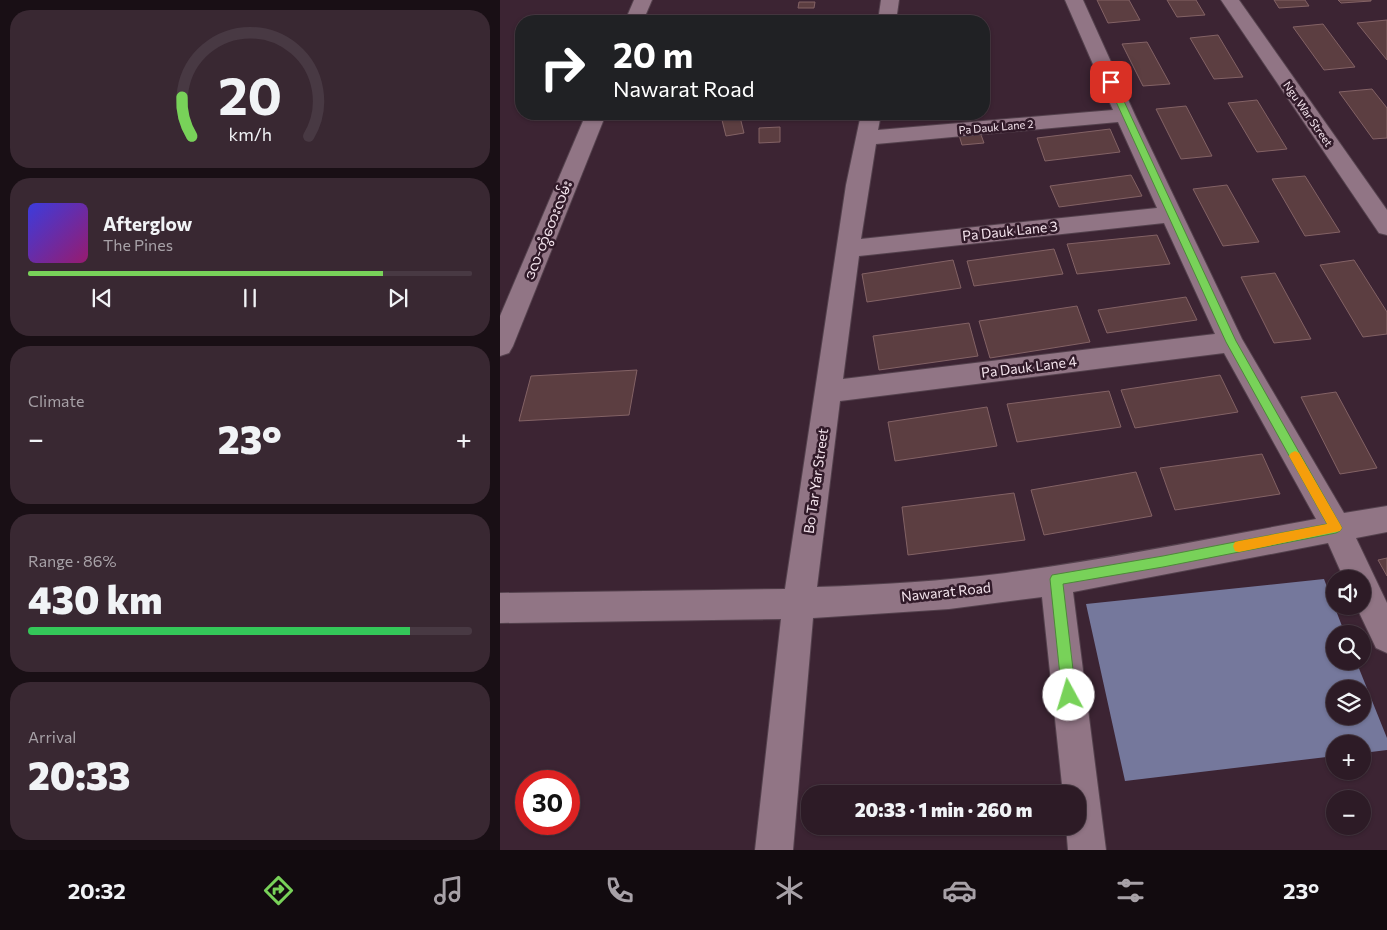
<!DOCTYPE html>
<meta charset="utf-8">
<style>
body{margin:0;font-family:Commissioner,"Noto Sans Myanmar",sans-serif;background:#392832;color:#f1f3f6;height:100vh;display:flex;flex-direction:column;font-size:19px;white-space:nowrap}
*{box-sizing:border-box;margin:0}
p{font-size:16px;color:#a7a1a7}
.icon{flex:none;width:28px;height:28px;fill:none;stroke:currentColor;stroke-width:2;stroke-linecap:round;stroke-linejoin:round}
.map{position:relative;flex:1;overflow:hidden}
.drawer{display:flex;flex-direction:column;gap:10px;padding:10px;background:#190f15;width:500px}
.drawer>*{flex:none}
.top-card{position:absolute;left:15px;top:15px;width:475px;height:105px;border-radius:20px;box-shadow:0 1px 4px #0004,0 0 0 1px #483943;background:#202124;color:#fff;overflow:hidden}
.fabs{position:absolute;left:826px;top:570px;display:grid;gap:10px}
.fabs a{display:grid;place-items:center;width:45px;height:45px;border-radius:50%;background:#2d1b26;box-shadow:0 1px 4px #0004,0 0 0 1px #483943;font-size:25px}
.speed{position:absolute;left:15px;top:770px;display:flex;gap:10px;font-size:25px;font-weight:700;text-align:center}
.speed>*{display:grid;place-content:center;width:65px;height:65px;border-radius:50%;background:#2d1b26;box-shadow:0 1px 4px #0004,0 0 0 1px #483943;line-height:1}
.speed .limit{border:8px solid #d22;background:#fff;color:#111}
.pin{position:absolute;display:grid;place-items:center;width:42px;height:42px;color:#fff;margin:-21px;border-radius:10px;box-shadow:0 2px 8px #0006}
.me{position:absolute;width:55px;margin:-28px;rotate:354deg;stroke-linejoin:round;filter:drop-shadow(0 0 4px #0008)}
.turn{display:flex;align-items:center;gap:18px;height:105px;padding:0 15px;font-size:22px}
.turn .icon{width:65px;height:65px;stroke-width:2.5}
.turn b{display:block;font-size:35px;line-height:42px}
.big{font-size:38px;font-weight:800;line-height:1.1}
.drawer .widget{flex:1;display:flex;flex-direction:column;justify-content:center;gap:8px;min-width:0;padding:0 18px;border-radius:20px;background:#392832}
.drawer .dial{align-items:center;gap:0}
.dial svg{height:130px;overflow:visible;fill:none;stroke:#483943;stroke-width:7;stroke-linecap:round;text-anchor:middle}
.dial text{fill:#f1f3f6;stroke:none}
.song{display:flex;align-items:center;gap:15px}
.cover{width:60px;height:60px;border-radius:8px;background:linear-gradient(135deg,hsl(240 70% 55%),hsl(320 70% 35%))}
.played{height:5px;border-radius:2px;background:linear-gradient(90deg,#78d259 80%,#483943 80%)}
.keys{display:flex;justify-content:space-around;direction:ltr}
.heat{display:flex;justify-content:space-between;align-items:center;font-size:28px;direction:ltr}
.charge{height:8px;border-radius:4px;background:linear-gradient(90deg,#34c759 86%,#483943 0)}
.trip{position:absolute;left:301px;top:785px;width:285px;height:50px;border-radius:20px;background:#2d1b26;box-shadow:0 1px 4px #0004,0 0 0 1px #483943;font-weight:800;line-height:50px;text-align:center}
.menu{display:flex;height:80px;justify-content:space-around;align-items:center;background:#120b0f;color:#a7a1a7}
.menu .icon{width:35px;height:35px}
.menu .active{color:#78d259}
.menu b{font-size:22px;color:#f1f3f6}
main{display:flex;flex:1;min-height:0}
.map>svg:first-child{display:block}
.water{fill:#75789c;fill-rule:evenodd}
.building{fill:#5c3e41;stroke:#836265}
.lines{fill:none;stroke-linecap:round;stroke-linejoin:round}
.street-casing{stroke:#54414d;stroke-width:2}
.secondary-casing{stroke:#54414d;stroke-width:2}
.street{fill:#917585;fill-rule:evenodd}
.secondary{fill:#917585;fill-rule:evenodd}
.route{fill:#78d259;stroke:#4e883a}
.slow{fill:#f59e0b}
.labels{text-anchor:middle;stroke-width:5;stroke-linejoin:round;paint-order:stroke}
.far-street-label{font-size:11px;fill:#f4e4ed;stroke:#311a29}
.street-label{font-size:14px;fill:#f4e4ed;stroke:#311a29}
</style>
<main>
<section class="drawer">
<div class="widget dial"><svg viewBox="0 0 100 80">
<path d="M14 69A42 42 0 1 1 86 69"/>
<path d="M14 69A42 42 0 0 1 8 45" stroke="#78d259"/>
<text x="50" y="56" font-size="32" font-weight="700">20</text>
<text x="50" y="72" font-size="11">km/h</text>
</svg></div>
<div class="widget">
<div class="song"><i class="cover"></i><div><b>Afterglow</b><p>The Pines</p></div></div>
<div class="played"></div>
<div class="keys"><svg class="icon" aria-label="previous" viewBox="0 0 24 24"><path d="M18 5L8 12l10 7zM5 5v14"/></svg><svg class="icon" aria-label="pause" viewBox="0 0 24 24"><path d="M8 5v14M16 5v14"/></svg><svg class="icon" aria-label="next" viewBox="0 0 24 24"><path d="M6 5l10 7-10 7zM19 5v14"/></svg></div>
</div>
<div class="widget"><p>Climate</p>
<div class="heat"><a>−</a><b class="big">23°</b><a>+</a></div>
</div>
<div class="widget"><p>Range · 86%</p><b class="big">430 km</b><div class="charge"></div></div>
<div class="widget"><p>Arrival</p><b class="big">20:33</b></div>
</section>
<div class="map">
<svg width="887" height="850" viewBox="0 0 887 850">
<rect width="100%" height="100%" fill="#3c2433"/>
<path class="water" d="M824,579L845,634H835V661H856L887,738V750L863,753L862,744H835V756L625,781L586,604ZM835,689H862V716H835Z"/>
<g class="building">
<path d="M597,0H629L640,20L608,23Z"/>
<path d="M667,0H696L705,15L677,17Z"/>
<path d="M774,0H805L809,6L779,8Z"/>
<path d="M838,0H871V1L841,3Z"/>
<path d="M299,2H315L314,8H298Z"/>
<path d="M297,16L299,21L274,20Z"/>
<path d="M887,20V60L857,23Z"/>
<path d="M823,24L855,67L824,70L793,27Z"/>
<path d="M718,35L743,77L714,79L690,38Z"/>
<path d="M647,42L670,84L643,86L622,44Z"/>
<path d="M872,89L887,108V138L873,139L839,92Z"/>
<path d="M757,100L787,149L757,152L728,103Z"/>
<path d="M686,106L712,156L681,159L656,109Z"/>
<path d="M240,117L244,133L226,136L222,120Z"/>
<path d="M280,127V142L259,143V128Z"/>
<path d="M610,129L620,152L545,161L537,138Z"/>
<path d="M480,132L484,143L462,145L459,135Z"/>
<path d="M631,175L642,196L559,207L550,186Z"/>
<path d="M805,176L840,232L805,236L772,179Z"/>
<path d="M727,185L759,242L723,246L693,189Z"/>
<path d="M657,235L670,264L577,274L567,244Z"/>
<path d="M554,249L563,274L474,286L467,261Z"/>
<path d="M453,260L461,288L367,302L362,274Z"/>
<path d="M854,260L887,312V334L863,337L820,265Z"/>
<path d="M775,273L811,339L774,343L741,277Z"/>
<path d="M686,297L697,320L607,333L598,310Z"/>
<path d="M577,306L590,342L490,358L479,321Z"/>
<path d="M469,323L478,356L379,370L373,336Z"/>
<path d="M137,370L129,415L19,421L31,376Z"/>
<path d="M720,375L738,412L635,428L621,390Z"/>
<path d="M609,391L621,427L517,442L507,404Z"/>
<path d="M836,392L877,468L840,474L801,397Z"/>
<path d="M487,407L497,446L395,461L388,422Z"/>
<path d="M762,454L780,494L675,510L660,468Z"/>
<path d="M636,472L652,516L544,535L531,490Z"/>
<path d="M514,493L525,540L408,555L402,507Z"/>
<path d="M887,558V576L878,560Z"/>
</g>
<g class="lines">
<defs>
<g id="street">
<path d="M381,0H399L396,21H378Z"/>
<path d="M565,0H583L635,115L742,339L844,513L887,506V532L856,538L887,603V653L876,648L856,606H862V579H844L828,543L573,592L606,850H568L566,826H578V794H563L542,597L449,609L313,618L293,850H255L281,619L0,623V593L285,589L346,185L361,114H381L378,130L613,110ZM618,122L657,208L361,239L376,144ZM664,223L715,334L343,379L359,256ZM724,353L816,519C712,538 609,559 506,573C443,581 380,585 317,587L340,401Z"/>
<path d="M721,0H739L887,210V235L879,233Z"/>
</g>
<g id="secondary">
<path d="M134,0H152L143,21H125Z"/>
<path d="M86,114H106L13,346L9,353L0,356V316Z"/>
</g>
</defs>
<use href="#street" class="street-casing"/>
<use href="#secondary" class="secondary-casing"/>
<use href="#street" class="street"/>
<use href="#secondary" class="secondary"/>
</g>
<path class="route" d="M608,80L615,82L736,341L842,528L840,531L836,533L663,567L563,584L576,695L574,700L569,702L564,700L562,695L550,579L552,575L663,556L827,524L726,342L607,82Z"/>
<path class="slow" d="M795,451L799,453L840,524L842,528L840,531L739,552L735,551L733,546L735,542L739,541L827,524L789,456L791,453Z"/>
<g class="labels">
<g class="far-street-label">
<text transform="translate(808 114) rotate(55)" y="4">Ngu War Street</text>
<text transform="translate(496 127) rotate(-5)" y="4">Pa Dauk Lane 2</text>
</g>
<g class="street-label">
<text transform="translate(48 230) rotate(-68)" y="5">ဒလ-တွံတေးလမ်း</text>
<text transform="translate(510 231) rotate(-6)" y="5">Pa Dauk Lane 3</text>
<text transform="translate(529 367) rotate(-7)" y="5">Pa Dauk Lane 4</text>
<text transform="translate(316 481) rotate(-82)" y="5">Bo Tar Yar Street</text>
<text transform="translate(446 592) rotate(-6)" y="5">Nawarat Road</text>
</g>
</g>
</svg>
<div class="fabs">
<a><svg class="icon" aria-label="sound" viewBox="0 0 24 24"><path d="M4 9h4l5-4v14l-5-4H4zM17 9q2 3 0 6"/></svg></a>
<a><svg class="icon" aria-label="search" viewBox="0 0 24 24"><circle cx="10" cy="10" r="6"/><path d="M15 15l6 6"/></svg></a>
<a><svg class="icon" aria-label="layers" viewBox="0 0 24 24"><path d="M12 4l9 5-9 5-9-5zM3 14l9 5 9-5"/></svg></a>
<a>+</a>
<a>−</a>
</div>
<div class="speed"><div class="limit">30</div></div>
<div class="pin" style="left:611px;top:82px;background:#d93025"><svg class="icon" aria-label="arrive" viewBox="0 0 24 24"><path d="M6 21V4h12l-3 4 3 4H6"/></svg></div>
<svg class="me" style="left:569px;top:695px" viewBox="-20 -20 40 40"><circle r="19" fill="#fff"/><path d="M0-13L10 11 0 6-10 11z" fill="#78d259"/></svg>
<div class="trip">20:33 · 1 min · 260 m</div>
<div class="top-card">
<div class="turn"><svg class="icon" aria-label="right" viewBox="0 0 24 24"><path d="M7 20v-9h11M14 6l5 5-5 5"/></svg><div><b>20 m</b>Nawarat Road</div></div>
</div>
</div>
</main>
<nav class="menu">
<b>20:32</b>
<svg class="icon active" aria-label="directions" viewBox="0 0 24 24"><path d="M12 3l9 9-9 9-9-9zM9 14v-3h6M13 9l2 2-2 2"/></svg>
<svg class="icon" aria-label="music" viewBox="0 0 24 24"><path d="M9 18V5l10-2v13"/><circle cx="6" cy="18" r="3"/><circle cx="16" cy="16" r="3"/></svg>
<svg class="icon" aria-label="phone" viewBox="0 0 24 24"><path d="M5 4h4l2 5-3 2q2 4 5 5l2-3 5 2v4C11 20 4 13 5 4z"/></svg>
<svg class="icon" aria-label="climate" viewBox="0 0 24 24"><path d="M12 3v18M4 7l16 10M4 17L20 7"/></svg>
<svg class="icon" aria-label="car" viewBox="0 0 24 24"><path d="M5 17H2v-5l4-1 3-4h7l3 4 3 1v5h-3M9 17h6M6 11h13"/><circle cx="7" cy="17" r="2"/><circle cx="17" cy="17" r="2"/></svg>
<svg class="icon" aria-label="filters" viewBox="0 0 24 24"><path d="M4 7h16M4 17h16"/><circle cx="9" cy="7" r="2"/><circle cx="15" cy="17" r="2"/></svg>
<b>23°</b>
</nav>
